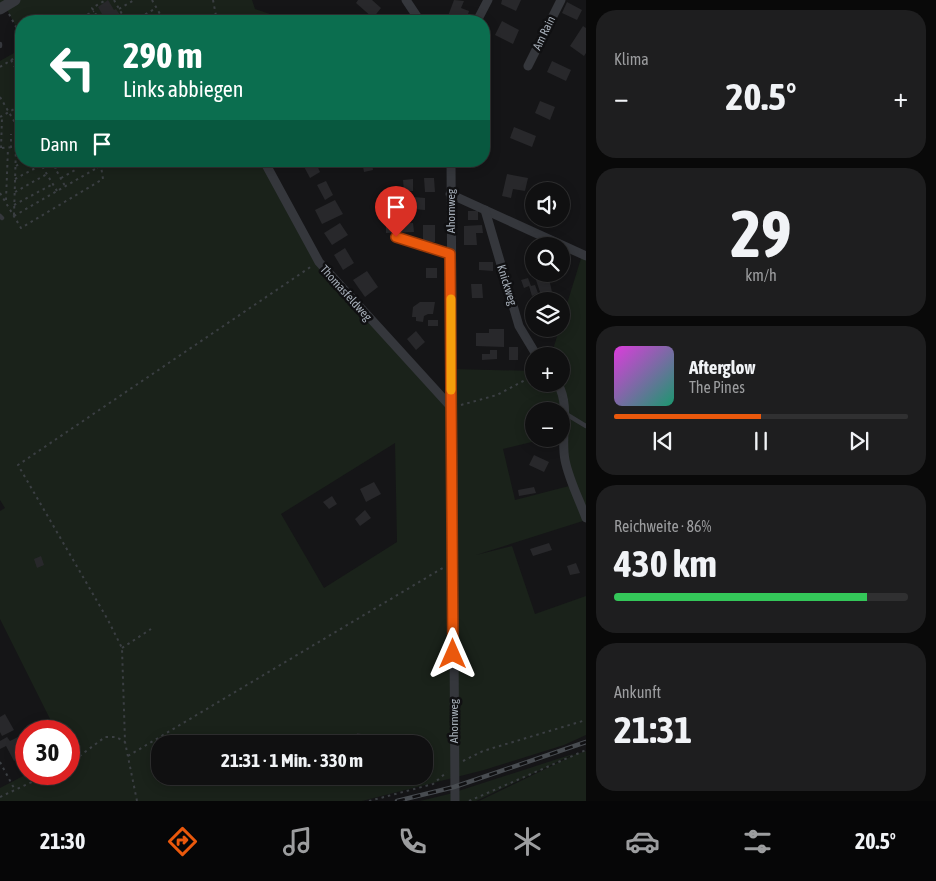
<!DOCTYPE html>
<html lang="de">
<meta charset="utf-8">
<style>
body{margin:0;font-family:"Asap Condensed",sans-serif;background:#1e1e1f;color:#f1f3f6;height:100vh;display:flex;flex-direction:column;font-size:19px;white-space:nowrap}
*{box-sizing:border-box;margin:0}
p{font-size:16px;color:#9c9d9f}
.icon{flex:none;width:28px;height:28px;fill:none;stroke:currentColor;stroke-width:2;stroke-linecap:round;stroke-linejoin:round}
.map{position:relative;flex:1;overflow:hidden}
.side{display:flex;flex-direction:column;gap:10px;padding:10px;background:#090909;width:350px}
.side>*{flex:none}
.top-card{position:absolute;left:15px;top:15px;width:475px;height:152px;border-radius:20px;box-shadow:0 2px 12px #0003,0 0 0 1px #303031;background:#0b6e4f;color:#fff;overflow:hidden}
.buttons{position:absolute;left:525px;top:182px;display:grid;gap:10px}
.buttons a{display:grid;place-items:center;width:45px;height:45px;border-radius:50%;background:#101011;box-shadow:0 2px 12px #0003,0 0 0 1px #303031;font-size:25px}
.speed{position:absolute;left:15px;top:720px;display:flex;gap:10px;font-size:25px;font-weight:700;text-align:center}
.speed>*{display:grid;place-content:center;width:65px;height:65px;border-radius:50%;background:#101011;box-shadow:0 2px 12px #0003,0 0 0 1px #303031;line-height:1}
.speed .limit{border:8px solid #d22;background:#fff;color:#111}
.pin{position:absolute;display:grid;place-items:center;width:42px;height:42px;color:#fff;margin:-51px -21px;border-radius:50% 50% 50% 0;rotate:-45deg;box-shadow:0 0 5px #0007}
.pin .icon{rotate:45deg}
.me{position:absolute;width:55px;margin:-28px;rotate:0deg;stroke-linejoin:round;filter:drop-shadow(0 0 4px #0008)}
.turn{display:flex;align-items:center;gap:18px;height:105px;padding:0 25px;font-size:22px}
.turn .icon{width:65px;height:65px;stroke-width:2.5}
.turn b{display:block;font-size:35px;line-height:42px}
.then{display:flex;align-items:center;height:48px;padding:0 25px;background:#0003;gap:10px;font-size:19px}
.big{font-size:38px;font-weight:700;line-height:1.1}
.side .widget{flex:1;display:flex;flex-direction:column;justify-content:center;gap:8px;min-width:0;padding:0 18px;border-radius:20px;background:#1e1e1f}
.side .dial{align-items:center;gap:0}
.dial b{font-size:65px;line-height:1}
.song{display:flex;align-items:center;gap:15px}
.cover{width:60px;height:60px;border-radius:8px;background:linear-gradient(135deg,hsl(300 70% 55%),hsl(160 70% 35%))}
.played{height:5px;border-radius:2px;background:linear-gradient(90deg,#ea580c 50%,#303031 50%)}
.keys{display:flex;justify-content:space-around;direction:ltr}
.heat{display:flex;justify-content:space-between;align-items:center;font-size:28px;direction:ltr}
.charge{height:8px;border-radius:4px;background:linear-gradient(90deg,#34c759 86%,#303031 0)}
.trip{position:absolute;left:151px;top:735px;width:282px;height:50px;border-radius:20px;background:#101011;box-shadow:0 2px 12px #0003,0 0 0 1px #303031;font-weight:700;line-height:50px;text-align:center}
.menu{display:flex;height:80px;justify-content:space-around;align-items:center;background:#060607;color:#9c9d9f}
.menu .icon{width:35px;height:35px}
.menu .selected{color:#ea580c}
.menu b{font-size:22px;color:#f1f3f6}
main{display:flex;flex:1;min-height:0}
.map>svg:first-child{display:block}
.green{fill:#1a221a;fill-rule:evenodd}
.building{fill:#28282b}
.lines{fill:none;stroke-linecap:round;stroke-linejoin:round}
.path{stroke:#3b3f43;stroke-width:2;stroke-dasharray:2.5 4;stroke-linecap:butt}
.service{stroke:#35373c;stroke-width:4.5}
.minor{stroke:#35373c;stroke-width:9}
.tertiary{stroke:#35373c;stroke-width:11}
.rail-casing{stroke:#484c51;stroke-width:4.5}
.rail{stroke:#101012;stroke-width:2.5;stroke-dasharray:8;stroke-linecap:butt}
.route-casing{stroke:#983908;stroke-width:12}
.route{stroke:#ea580c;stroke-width:9}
.slow{stroke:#f59e0b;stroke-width:9}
.labels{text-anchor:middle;stroke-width:5;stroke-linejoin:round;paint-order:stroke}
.street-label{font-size:12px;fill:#a6aeb8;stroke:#101012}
</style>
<main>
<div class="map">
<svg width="586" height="801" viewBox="0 0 586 801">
<rect width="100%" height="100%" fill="#151517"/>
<g class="green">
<path d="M0,0H252L255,9L291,21H21V36L5,6L0,9Z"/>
<path d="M21,49V161H264L319,262L451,407V369L534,371V384H561V356H551L582,255L586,256V520L476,555L512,546L535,614L586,596V735L564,745L484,770L362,801H0V788L27,774H69V731H56L0,619V511L5,508L0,500V61ZM534,411H561L573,485L515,500L503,449L544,439H534ZM395,443L397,542L324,588L281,514ZM160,744H425V776H160Z"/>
<path d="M586,751V801H479L576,754Z"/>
<path d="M576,753L476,801H420L449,794Z"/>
</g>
<g class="building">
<path d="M108,0L114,10L116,9L120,15L106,21L98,7Z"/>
<path d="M358,0H372L381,8L373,18L356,3Z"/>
<path d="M454,0L464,1L461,8L469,11L466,21L448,16Z"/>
<path d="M502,0H521L516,11L501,4Z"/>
<path d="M567,2L582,10L577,20L562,13Z"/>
<path d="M502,21L519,30L513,44L495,35Z"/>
<path d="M583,26L586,28V53L584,56L570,46Z"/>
<path d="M484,48L491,54L484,64Z"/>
<path d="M552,61L571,70L566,81L547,72Z"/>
<path d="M540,101L555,107L550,120L535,113Z"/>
<path d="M514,127L536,136L532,147L510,138Z"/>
<path d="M301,161H315L320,172L310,178Z"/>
<path d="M362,161H372L373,170L364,172Z"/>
<path d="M507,174L528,178L525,191L513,189L511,198L502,196Z"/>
<path d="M424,178H434L435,192H425Z"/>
<path d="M413,179V191H404L403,180Z"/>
<path d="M326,181L333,195L325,200L317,185Z"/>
<path d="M414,197L425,198V210L413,209Z"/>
<path d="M335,200L343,214L322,224L315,210Z"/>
<rect x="468" y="211" width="10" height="9"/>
<path d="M340,223L348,235L332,245L324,233Z"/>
<path d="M413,223L414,232L386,233V224Z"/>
<rect x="423" y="225" width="12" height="17"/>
<path d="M482,225L483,233H476L477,245H464V226Z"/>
<path d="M345,248L354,263L343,270L334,255Z"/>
<path d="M479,262H493V271L479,270Z"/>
<rect x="426" y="268" width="11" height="10"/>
<path d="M367,271L378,287L365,297L353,280Z"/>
<path d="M534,274H548L552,292L541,295Z"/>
<path d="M528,278L531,286L535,285L538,293L532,296L529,286L524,288L521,280Z"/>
<path d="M471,284H482L483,298H472Z"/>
<path d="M420,302H435L433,314H428L424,316L423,322L416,321V317H412L413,307Z"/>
<rect x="428" y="320" width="10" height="6"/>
<path d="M489,329H504V347L476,346V333H489Z"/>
<path d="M416,331L425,342L416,350L407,339Z"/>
<rect x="509" y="347" width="9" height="13"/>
<path d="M490,350H497V359L482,360V354H490Z"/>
<path d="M534,455L549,462L544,472L529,465Z"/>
<path d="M374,482L381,494L366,502L360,489Z"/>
<path d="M534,487L536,493L519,496L518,490Z"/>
<path d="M332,496L337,504L329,509L323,502Z"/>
<path d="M365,510L371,518L360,526L355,519Z"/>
<path d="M549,543L552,550L533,556L530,549Z"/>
<path d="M41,556L44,565L37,568L34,559Z"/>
<path d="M576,563L580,573L570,575L567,566Z"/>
<path d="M5,714L14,730L2,736L0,732V717Z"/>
<path d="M357,733L366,735L363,744L355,741Z"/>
<path d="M7,737L10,741L18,737L26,755L14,761L6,746L0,749V741Z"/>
</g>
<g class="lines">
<g class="path">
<path d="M114,0L126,21"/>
<path d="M152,0L164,21"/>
<path d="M213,0L217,21"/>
<path d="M119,9L134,0"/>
<path d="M9,14L21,36"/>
<path d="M76,21L94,11"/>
<path d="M100,21L92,8L106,0"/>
<path d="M117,21L124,17"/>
<path d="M134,21L156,8"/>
<path d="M11,60L21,78"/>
<path d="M0,67L21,54"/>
<path d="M0,97L21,133"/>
<path d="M16,108L21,110"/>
<path d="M0,117L16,108L21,96"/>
<path d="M1,148L2,118"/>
<path d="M2,148L16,147L21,145"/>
<path d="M11,148V134"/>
<path d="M39,161L57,191"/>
<path d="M51,161L55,168"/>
<path d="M81,161L91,165"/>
<path d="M95,161L98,168"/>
<path d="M145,161L148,167"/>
<path d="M63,164L55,168L65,186"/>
<path d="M16,166L24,161"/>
<path d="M61,178L77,169"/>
<path d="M15,179L41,165"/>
<path d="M15,192L47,174"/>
<path d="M0,193L21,228L103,179L101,166"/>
<path d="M6,200L8,148"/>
<path d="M14,205L53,184"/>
<path d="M14,215L16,147"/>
<path d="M14,216L109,161"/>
<path d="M461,405L497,395L527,379L534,367"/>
<path d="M122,648L151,629"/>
<path d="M128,756L446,566"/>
<path d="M463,761L483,751L586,720"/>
<path d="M0,762L15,790"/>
<path d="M69,764L105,737H116L125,742"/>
<path d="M0,797L49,774"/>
<path d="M137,801L125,742L122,648L108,620L18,465L312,266"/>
<path d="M369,801L433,784L447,772"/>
<path d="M469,801L586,750"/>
</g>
<g class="service">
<path d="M0,44V46"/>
<path d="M0,216L2,218"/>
<path d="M396,237L451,254"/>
<path d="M566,414L586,426"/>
</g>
<g class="minor">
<path d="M406,0L420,21"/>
<path d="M477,21L488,0"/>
<path d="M528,66L561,0"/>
<path d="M264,161L319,262L451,407"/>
<path d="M451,161L455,801"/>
<path d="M450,194L586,256"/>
<path d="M485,210L519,326L537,356"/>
<path d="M558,384C571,408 560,434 565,460C569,480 579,499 586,518"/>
</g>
<path class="tertiary" d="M0,9L15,0"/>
<defs>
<path id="rail" d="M397,801L454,787L586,742"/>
</defs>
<use href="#rail" class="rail-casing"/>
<use href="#rail" class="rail"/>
</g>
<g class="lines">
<defs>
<path id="route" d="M396,237L450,254L453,654"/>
</defs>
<use href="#route" class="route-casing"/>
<use href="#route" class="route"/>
<path class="slow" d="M451,299V390"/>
</g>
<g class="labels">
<g class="street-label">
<text transform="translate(544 33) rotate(-64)" y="4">Am Rain</text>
<text transform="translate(451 211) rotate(-90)" y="4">Ahornweg</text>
<text transform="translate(507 285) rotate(73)" y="4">Knickweg</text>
<text transform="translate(346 293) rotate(48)" y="4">Thomasfeldweg</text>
<text transform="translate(454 721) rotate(-90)" y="4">Ahornweg</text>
</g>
</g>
</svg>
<div class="buttons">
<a><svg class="icon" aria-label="sound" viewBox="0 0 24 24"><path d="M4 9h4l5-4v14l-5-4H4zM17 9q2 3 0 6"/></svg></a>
<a><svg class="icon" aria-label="search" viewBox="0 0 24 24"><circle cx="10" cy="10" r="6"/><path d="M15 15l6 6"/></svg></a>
<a><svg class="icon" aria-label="layers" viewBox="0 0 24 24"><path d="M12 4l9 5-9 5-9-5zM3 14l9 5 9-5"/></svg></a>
<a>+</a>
<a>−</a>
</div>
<div class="speed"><div class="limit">30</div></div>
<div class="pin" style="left:396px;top:237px;background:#d93025"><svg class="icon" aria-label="arrive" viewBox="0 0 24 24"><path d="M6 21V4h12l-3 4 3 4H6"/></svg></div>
<svg class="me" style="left:453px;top:654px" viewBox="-20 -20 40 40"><path d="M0-17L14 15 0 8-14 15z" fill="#ea580c" stroke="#fff" stroke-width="4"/></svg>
<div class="trip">21:31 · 1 Min. · 330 m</div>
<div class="top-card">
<div class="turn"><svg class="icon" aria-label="left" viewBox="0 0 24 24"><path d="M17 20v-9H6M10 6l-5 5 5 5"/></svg><div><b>290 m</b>Links abbiegen</div></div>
<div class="then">Dann<svg class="icon" aria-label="arrive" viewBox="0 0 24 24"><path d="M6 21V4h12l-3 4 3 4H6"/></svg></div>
</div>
</div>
<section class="side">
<div class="widget"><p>Klima</p>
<div class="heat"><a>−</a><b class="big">20.5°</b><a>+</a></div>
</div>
<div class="widget dial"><b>29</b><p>km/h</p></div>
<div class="widget">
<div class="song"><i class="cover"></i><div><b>Afterglow</b><p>The Pines</p></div></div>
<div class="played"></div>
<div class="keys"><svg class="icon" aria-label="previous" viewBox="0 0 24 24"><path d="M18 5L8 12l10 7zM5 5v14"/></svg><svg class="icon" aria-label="pause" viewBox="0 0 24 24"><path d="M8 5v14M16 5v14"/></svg><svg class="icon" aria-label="next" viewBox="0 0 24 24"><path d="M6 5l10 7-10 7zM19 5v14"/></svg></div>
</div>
<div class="widget"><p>Reichweite · 86%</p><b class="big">430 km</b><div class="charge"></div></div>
<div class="widget"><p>Ankunft</p><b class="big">21:31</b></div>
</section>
</main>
<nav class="menu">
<b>21:30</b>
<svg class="icon selected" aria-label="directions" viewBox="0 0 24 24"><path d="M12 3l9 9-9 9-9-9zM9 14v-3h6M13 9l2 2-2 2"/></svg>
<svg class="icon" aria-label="music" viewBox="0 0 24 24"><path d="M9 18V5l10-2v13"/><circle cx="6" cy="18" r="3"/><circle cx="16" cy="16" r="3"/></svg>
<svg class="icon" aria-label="phone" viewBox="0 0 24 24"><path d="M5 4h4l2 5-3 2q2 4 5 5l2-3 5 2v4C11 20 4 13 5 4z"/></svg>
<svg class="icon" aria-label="climate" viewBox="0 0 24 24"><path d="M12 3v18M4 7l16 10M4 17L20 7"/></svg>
<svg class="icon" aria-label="car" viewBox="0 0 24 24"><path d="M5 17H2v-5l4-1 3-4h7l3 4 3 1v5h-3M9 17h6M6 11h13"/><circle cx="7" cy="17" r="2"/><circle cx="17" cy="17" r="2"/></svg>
<svg class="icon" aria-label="filters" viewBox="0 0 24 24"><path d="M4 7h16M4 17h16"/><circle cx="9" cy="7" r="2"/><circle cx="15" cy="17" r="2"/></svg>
<b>20.5°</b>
</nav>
